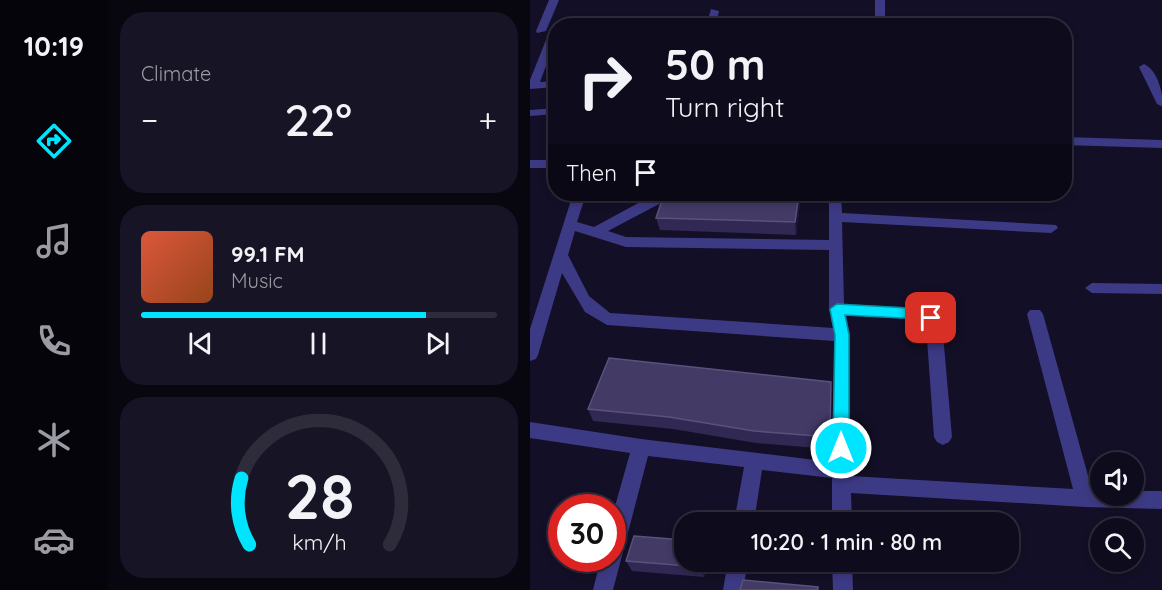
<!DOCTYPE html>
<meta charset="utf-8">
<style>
body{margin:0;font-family:Quicksand,sans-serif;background:#171425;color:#f1f3f6;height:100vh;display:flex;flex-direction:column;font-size:22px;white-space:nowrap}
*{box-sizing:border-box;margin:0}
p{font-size:20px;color:#9b9ba3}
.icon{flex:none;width:33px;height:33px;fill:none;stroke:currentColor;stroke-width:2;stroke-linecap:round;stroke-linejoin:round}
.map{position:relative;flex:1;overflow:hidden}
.sheet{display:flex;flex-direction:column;gap:12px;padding:12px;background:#08060f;width:422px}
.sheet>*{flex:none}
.top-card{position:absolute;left:18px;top:18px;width:524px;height:183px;border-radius:24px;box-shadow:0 3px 9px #0003,0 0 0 2px #2e2b3b;background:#0e0b1c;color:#f1f3f6;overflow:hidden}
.tools{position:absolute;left:560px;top:452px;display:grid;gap:12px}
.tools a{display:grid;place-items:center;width:54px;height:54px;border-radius:50%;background:#0e0b1c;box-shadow:0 3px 9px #0003,0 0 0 2px #2e2b3b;font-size:30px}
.speed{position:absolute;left:18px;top:494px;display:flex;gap:12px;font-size:30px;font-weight:700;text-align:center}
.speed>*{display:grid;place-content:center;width:78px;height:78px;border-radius:50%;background:#0e0b1c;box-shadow:0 3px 9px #0003,0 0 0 2px #2e2b3b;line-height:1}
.speed .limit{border:9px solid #d22;background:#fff;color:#111}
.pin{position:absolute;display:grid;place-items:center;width:51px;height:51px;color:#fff;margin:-26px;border-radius:12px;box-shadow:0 3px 9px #0006}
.me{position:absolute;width:66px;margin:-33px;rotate:0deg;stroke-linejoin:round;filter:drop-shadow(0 0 4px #0008)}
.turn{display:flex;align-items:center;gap:21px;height:126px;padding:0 18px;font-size:27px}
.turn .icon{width:78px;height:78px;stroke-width:2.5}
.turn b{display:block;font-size:42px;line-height:51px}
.then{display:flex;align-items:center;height:57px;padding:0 18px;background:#0003;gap:12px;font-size:22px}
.big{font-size:45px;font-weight:600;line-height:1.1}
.sheet .tile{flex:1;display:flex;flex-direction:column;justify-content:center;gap:9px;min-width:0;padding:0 21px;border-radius:24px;background:#171425}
.sheet .dial{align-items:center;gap:0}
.dial svg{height:156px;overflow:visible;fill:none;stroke:#2e2b3b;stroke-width:7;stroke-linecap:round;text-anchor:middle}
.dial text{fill:#f1f3f6;stroke:none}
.song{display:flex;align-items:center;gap:18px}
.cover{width:72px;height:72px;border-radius:9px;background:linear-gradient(135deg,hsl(10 70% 55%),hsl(20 70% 35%))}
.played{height:6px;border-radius:3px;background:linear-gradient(90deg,#00e5ff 80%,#2e2b3b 80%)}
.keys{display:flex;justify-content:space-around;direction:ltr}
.heat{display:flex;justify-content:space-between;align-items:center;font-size:33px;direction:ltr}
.trip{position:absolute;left:144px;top:512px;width:345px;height:60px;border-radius:24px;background:#0e0b1c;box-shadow:0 3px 9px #0003,0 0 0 2px #2e2b3b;font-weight:600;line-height:60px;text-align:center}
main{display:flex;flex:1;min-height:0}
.tabs{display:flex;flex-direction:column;width:108px;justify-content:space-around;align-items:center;background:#06040b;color:#9b9ba3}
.tabs .icon{width:42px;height:42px}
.tabs .active{color:#00e5ff}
.tabs b{font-size:27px;color:#f1f3f6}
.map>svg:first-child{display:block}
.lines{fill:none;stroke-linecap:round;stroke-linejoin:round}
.minor{fill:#3d3a85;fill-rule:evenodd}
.wall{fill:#312854}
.shaded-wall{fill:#1d163a}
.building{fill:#433a66;stroke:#5a527e;stroke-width:1.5}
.route{fill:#00e5ff;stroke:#0095a6;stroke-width:1.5}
</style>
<main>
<nav class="tabs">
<b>10:19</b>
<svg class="icon active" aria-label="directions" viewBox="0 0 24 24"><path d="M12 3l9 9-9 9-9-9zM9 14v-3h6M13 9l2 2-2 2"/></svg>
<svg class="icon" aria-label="music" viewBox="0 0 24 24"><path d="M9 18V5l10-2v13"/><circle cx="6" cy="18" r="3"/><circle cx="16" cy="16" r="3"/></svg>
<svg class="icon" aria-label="phone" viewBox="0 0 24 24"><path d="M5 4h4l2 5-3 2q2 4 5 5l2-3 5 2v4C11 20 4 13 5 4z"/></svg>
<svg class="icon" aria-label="climate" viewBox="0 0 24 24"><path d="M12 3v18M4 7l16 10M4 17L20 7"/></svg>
<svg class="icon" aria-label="car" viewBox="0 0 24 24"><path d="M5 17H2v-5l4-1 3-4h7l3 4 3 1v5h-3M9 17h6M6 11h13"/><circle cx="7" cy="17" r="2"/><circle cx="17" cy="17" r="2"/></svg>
</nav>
<section class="sheet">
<div class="tile"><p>Climate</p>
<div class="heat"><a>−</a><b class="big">22°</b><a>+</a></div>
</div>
<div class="tile">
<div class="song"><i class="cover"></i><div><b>99.1 FM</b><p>Music</p></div></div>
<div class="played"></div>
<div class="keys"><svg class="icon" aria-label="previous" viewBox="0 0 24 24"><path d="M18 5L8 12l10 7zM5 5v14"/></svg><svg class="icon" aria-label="pause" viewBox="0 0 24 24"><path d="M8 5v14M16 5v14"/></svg><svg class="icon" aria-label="next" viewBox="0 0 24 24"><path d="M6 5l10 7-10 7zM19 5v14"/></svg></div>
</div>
<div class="tile dial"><svg viewBox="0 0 100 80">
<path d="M14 69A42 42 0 1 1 86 69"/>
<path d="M14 69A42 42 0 0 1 10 35" stroke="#00e5ff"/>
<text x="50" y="56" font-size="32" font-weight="700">28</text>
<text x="50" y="72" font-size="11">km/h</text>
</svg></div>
</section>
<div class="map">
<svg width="633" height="590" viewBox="0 0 633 590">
<rect width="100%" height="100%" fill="#130f26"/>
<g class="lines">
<g class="minor">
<path d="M19,0H29L16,31L7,33L6,31Z"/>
<path d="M345,0H355V17L350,26H340L345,17Z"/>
<path d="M181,9L189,11L186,26H176Z"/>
<path d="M16,40L25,42L10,82L26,81V87L0,89V80Z"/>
<path d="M614,64C628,70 633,94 633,107L627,104L609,67Z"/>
<path d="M26,108V114L0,116V110Z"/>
<path d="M534,137L633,140V148L534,145Z"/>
<rect x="0" y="160" width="26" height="8"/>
<path d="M43,194H56L47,222L64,227L125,194H138L129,204L78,231L96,237L299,240V194H311L312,213L526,225L528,228L521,233L312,222L314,304L395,308L400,310L412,323L422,437L419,442L413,445L407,442L404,437L396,325L391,320L316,315L320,335V476L543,489L497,314L500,310H510L513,314L562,490H570V495H603V491H633V509L555,507L321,493L322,522H302V478L232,470L224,522H204L214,467L118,456L83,590H63L71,558H82V517L100,453L0,438V422L111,439L302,462L304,341L77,325L55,312L32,273L8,355L6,359L0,361V329ZM45,231L96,247L299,250V309L303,328L80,313L59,296L38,255Z"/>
<path d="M562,283L633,284V294L562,293L555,288Z"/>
<path d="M198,561H218L213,590H193Z"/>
<path d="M302,561H322L323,590H303Z"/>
</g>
</g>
<g class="wall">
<path d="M134,194H270V202L266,235L130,230L126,218Z"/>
<path d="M301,382L300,449L226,443L143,429L63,421L58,409Z"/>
<path d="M96,561H178L174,577L102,571Z"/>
</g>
<g class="shaded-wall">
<path d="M269,194L270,202L266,235L265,222Z"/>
<path d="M172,561H178L174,577L171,567Z"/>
</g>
<g class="building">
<path d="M134,194H269L265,222L126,218Z"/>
<path d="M79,358L301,382L300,437L224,431L139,417L58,409Z"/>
<path d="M104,536L154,540V561H172L171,567L96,561Z"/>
<path d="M213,580L288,587V590H210Z"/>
</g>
<path class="route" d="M307,304L395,309L408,318L401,323L392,319L315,315L319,335V448L317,453H305L303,448L305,335L300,309Z"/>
</svg>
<div class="tools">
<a><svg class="icon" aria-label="sound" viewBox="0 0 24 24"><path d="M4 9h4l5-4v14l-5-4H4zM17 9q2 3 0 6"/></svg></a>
<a><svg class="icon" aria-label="search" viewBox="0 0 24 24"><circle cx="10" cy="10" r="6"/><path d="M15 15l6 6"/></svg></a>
</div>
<div class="speed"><div class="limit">30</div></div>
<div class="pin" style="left:401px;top:318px;background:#d93025"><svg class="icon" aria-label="arrive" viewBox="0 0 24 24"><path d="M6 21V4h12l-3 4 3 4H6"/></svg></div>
<svg class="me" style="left:311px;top:448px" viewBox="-20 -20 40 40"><circle r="17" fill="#00e5ff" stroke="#fff" stroke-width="3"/><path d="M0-11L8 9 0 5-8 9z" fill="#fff"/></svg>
<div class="trip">10:20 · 1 min · 80 m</div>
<div class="top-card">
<div class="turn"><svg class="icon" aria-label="right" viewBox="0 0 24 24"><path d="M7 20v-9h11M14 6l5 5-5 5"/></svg><div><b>50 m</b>Turn right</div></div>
<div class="then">Then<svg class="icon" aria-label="arrive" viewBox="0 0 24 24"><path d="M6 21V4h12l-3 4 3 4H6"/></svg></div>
</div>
</div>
</main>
